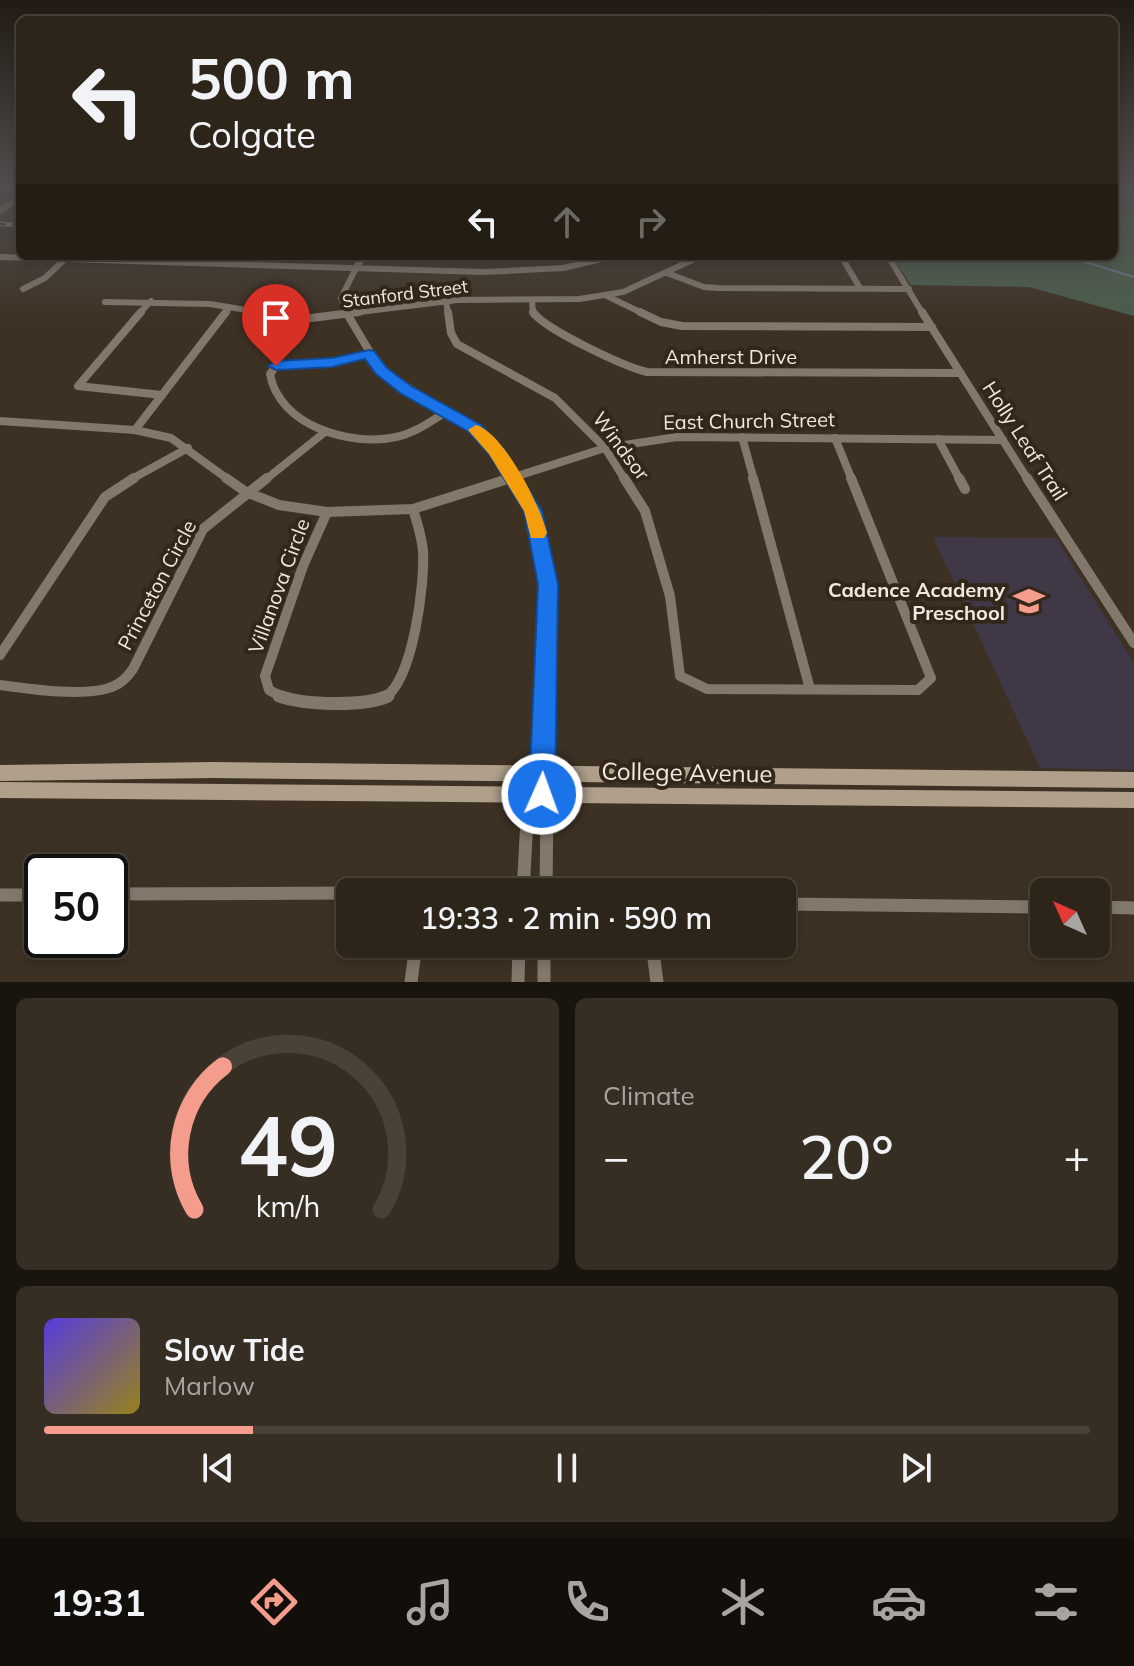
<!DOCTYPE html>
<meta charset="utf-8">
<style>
body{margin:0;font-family:Mulish,sans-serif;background:#362d23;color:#f1f3f6;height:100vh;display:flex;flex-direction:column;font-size:30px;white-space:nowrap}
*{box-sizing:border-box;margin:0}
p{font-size:26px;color:#a7a5a2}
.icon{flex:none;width:44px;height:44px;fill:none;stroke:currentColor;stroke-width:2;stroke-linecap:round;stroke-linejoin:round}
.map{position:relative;height:982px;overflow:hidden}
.sheet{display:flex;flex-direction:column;gap:16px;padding:16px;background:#19140e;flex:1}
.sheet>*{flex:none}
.banner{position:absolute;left:16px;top:16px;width:1102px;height:244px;border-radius:12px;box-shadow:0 4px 12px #0003,0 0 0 2px #494239;background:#2e251a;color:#f1f3f6;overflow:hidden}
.needle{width:52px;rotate:315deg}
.controls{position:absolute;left:1030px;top:878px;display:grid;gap:16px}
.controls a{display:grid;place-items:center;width:80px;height:80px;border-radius:12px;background:#2e251a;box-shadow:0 4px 12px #0003,0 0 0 2px #494239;font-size:40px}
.speed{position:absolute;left:24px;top:854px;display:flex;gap:16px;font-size:40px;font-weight:700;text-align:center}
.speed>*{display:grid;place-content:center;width:104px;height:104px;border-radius:50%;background:#2e251a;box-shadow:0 4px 12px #0003,0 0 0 2px #494239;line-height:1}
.speed .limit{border:4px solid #111;border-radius:12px;background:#fff;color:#111}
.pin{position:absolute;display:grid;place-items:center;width:68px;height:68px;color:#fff;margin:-82px -34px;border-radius:50% 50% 50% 0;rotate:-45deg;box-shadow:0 0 8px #0007}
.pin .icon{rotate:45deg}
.me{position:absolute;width:88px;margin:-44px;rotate:2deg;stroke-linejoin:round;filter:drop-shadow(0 0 6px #0008)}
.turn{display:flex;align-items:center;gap:28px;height:168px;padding:0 40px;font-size:36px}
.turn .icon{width:104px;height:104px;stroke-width:2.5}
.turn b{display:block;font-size:56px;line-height:68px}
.lanes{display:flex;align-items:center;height:76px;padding:0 40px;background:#0003;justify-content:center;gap:40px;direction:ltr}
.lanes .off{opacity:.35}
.big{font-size:60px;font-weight:600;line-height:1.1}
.sheet .widget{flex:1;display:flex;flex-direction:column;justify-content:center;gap:12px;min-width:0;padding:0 28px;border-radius:12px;background:#362d23}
.sheet .dial{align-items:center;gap:0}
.dial svg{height:208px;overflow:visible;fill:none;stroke:#494239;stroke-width:7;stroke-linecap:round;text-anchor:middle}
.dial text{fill:#f1f3f6;stroke:none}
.song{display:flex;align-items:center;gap:24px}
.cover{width:96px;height:96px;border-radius:12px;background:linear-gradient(135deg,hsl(250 70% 55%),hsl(50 70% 35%))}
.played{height:8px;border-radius:4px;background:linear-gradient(90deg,#f49d8c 20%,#494239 20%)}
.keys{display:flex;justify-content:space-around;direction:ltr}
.heat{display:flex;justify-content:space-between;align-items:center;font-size:44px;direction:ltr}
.sheet .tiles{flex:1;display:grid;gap:16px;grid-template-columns:1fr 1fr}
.widget:last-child{grid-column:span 2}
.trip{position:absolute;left:336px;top:878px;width:460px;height:80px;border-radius:12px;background:#2e251a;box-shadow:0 4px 12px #0003,0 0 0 2px #494239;font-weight:600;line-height:80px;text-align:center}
.dock{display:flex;height:128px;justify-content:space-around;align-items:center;background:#120f0a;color:#a7a5a2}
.dock .icon{width:56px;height:56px}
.dock .selected{color:#f49d8c}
.dock b{font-size:36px;color:#f1f3f6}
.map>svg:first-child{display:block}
.education{fill:#403747}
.green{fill:#4b5e4c}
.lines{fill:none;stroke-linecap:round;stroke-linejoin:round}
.stream{stroke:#72798a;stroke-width:2}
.minor-far3{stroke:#83786c;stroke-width:6}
.minor-far2{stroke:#83786c;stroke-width:8}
.minor-far1{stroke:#83786c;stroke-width:10}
.minor{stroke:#83786c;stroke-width:13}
.tertiary{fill:#83786c;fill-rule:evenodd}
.secondary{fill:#af9f8b;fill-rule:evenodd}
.rail-casing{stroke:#a1978c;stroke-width:4}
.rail{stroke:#332719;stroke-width:2;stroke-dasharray:6;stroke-linecap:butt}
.route{fill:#1a73e8;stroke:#114b97;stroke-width:2}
.slow{fill:#f59e0b}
.labels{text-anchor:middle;stroke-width:8;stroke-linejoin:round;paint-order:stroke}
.far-street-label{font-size:18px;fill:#f1e9e0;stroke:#332719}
.street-label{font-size:20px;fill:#f1e9e0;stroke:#332719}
.poi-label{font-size:20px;font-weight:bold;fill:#f1e9e0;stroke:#332719;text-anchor:end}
.near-street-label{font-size:24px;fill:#f1e9e0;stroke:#332719}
</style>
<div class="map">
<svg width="1134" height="982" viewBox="0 0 1134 982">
<rect width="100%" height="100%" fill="#3d3123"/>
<path class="education" d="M933,537L1056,538L1134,663V770L1040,768Z"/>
<path class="green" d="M1114,187H1134V316L1029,287L911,285L892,256H1114Z"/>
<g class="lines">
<path class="stream" d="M1016,256L1082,261L1134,277"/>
<g class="minor-far3">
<path d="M0,211L20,197"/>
<path d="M841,256L860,288"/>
<path d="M888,256L923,314"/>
<path d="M0,257L483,272L563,268L615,256"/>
<path d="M667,273L704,287L718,288L909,289"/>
<path d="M23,289L45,278L65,259"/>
<path d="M607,296L644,314"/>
<path d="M532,300L533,314"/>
<path d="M446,301L448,314"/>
<path d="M105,302L210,304L272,314"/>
<path d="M139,314L151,301"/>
<path d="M224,314L229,308"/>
<path d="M343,314L457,300L579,299L623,292L701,256"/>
<path d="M347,314L341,298L355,270"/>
</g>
<g class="minor-far2">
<path d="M141,312L78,386L162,395"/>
<path d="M260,312L303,319L359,312"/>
<path d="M346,312L381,371L475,429L496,451L514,480"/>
<path d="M448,312L451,333L457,344L555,398L605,448L625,480"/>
<path d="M533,312C544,329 625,367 647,372L959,373"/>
<path d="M640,312L661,322L682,326L932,327"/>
<path d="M922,312L1028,480"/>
<path d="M369,354L332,363L276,366L270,374C279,426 351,447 396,437C415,433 430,422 446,412"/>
<path d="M0,421L135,430L171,438L229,480"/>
<path d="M135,430L226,312"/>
<path d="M742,437L754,480"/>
<path d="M835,438L852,480"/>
<path d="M938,439L960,480"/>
<path d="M130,480L188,448"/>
<path d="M265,480L325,432"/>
<path d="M505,480L605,448L677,437L1003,440"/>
</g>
<g class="minor-far1">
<path d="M226,478L246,492L279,505L327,512L413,509L511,478"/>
<path d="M513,478L533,511L548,584L544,698"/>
<path d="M624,478L645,511L670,596L680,676L707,689L918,690L931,678L851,478"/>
<path d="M753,478L810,689"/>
<path d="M959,478L965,489"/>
<path d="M1027,478L1134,643"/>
<path d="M0,655L105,497L134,478"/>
<path d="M0,685C28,689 88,698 114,686C122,683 128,676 133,669L203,529L267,478"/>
<path d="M284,698L269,690L265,676L303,566L327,512"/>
<path d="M384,698C413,682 425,583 423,551C422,537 417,523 413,509"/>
</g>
<g class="minor">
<path d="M279,696C304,705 364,707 388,696"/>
<path d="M542,775L544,696"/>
<path d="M523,892L528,801L542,794L547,804L546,892"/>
<path d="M110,894L350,893"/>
<path d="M0,895H42"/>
<path d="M782,904L1044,907"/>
<path d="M1096,907L1134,908"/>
<path d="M544,944V982"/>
<path d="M652,944L657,982"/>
<path d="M411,982L416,944"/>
<path d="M518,982L519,944"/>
</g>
<path class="tertiary" d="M359,256H367L358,272H352L351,270Z"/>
<g class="secondary">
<rect x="0" y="187" width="20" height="3"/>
<path d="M213,762L1134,772V788L213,778L0,781V765Z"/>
<path d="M0,782L1134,792V808L0,798Z"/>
</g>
<defs>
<path id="rail" d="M0,224L20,225"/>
</defs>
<use href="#rail" class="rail-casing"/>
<use href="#rail" class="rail"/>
</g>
<linearGradient id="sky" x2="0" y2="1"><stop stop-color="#221b13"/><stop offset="0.58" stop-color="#514e50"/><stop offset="1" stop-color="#514e50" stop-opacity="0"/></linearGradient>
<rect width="1134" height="324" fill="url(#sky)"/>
<path class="route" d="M369,350L374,351L387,368L411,386L481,425L502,447L542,511L558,584L555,794L551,803L542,806L532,803L529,794L538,584L524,511L489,454L469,432L400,393L376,374L365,359L332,367L276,370L268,366L276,361L332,358Z"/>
<path class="slow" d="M476,425C504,433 541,507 547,533L544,538H531L524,511L489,454L468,430Z"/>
<defs>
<symbol id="school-bare" viewBox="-9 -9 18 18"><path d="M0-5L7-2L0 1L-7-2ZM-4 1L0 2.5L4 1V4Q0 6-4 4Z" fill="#f49d8c" stroke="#332719" stroke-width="2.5" paint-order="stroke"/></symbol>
</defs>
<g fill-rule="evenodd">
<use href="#school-bare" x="1007" y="579" width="44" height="44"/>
</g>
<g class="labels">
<g class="far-street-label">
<text transform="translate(405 294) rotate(-7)" y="6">Stanford Street</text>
</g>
<g class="street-label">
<text x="731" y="364">Amherst Drive</text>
<text transform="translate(749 421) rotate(-1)" y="7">East Church Street</text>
<text transform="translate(1025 441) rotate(57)" y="7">Holly Leaf Trail</text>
<text transform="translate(621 446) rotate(53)" y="7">Windsor</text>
<text transform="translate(157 585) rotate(-62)" y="7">Princeton Circle</text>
<text transform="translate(279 586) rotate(-70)" y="7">Villanova Circle</text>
</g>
<g class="poi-label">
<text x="1005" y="597">Cadence Academy<tspan x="1005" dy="23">Preschool</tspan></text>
</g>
<g class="near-street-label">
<text transform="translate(687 773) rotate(1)" y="8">College Avenue</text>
</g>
</g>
</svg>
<div class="controls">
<a><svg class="needle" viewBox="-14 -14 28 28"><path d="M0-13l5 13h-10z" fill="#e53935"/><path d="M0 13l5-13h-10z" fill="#a7a5a2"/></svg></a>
</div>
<div class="speed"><div class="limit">50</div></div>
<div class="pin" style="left:276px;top:366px;background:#d93025"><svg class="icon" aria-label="arrive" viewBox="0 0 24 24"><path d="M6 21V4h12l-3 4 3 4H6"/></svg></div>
<svg class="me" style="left:542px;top:794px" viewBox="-20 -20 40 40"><circle r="17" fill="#1a73e8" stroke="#fff" stroke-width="3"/><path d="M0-11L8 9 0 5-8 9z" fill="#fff"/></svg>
<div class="trip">19:33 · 2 min · 590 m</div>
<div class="banner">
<div class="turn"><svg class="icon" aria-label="left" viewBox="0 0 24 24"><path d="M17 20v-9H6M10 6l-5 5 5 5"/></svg><div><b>500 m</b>Colgate</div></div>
<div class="lanes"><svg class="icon" aria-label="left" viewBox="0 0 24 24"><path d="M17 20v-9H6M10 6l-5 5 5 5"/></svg><svg class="icon off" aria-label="ahead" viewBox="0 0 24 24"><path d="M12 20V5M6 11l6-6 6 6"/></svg><svg class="icon off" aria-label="right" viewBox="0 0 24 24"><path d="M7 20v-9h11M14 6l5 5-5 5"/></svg></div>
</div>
</div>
<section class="sheet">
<div class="tiles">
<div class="widget dial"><svg viewBox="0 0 100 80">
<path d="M14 69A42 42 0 1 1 86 69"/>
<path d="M14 69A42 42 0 0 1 25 14" stroke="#f49d8c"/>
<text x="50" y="56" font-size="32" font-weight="700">49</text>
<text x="50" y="72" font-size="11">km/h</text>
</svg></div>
<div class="widget"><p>Climate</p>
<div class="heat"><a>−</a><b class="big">20°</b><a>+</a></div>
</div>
<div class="widget">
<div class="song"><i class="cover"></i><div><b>Slow Tide</b><p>Marlow</p></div></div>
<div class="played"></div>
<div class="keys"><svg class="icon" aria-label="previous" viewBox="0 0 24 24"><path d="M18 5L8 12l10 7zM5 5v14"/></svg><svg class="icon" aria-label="pause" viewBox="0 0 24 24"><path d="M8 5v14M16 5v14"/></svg><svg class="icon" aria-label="next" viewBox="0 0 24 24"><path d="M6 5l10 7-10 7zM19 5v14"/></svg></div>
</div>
</div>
</section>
<nav class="dock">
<b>19:31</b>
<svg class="icon selected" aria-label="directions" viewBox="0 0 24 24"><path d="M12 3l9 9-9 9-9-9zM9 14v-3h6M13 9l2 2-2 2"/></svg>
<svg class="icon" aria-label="music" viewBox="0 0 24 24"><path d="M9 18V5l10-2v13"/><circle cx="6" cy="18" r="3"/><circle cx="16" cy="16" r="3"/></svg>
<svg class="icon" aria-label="phone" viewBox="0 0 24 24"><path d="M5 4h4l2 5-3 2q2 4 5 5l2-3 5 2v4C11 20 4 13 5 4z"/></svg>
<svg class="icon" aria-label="climate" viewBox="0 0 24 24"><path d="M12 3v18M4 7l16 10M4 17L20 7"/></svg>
<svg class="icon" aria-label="car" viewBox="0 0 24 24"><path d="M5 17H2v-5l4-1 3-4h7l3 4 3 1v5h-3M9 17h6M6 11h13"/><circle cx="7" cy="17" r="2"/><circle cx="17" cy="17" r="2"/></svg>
<svg class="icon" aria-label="filters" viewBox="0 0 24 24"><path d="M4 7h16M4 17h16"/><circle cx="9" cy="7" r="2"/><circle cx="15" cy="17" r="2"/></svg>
</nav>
